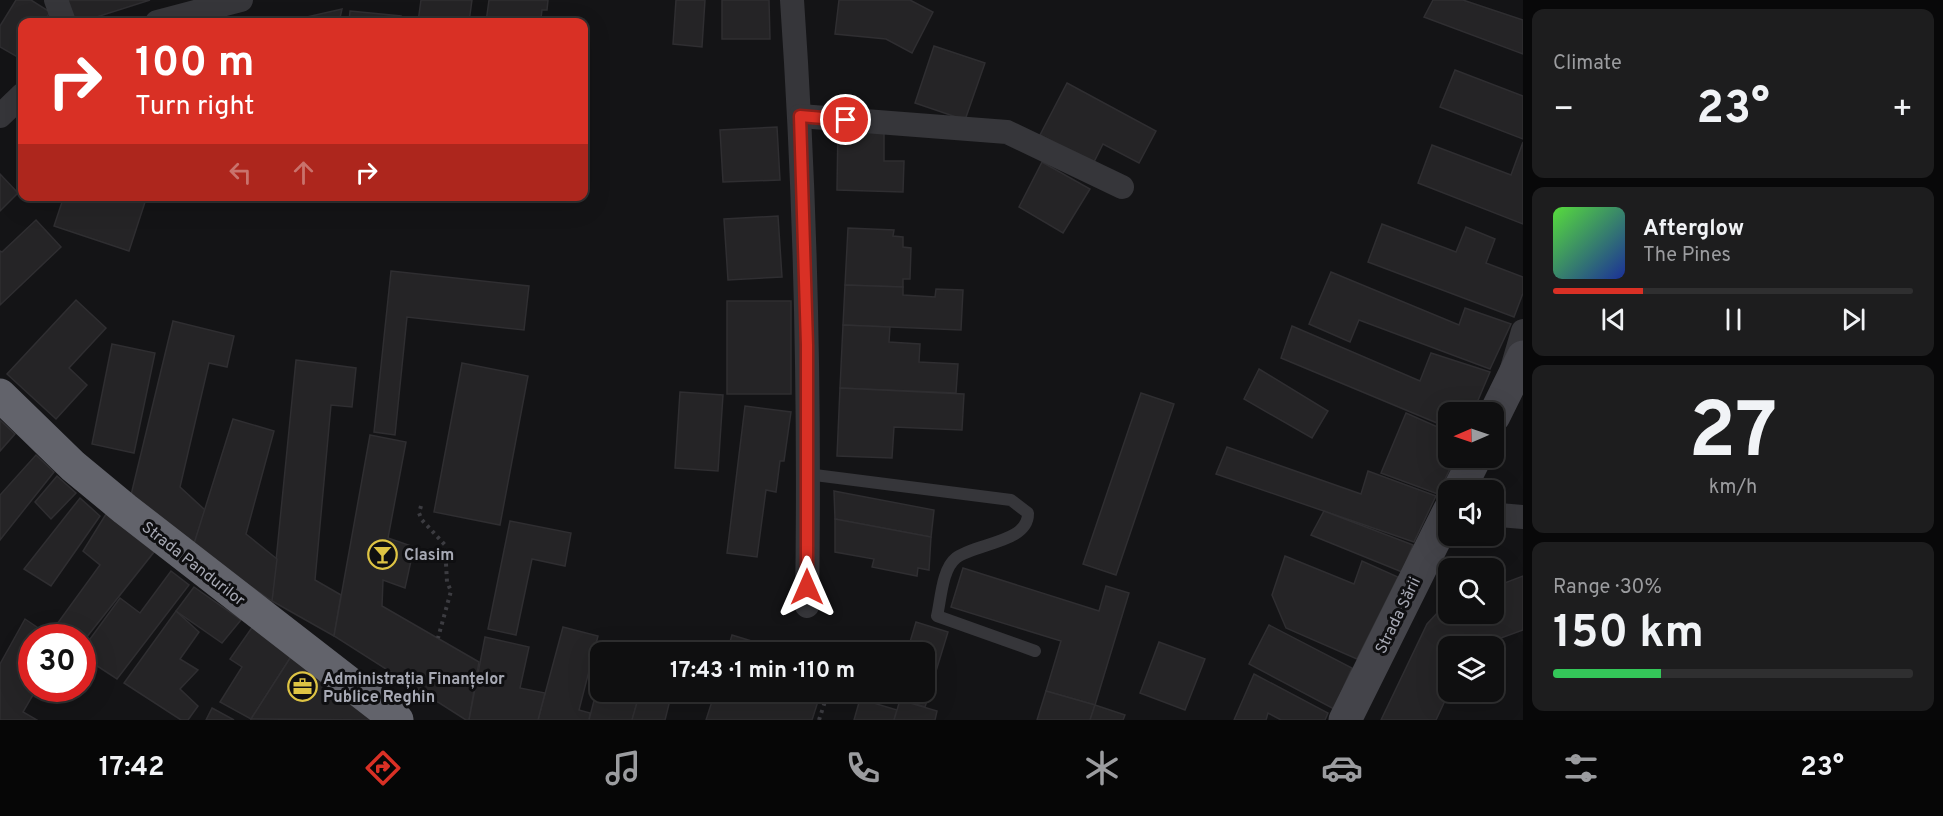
<!DOCTYPE html>
<meta charset="utf-8">
<style>
body{margin:0;font-family:Overpass,sans-serif;background:#1d1d1e;color:#f1f3f6;height:100vh;display:flex;flex-direction:column;font-size:22px;white-space:nowrap}
*{box-sizing:border-box;margin:0}
p{font-size:20px;color:#9b9c9f}
.icon{flex:none;width:33px;height:33px;fill:none;stroke:currentColor;stroke-width:2;stroke-linecap:round;stroke-linejoin:round}
.map{position:relative;flex:1;overflow:hidden}
.sheet{display:flex;flex-direction:column;gap:9px;padding:9px;background:#080809;width:420px}
.sheet>*{flex:none}
.guide{position:absolute;left:18px;top:18px;width:570px;height:183px;border-radius:12px;box-shadow:0 6px 24px #0002,0 0 0 2px #2f2f30;background:#d93025;color:#fff;overflow:hidden}
.needle{width:39px;rotate:268deg}
.buttons{position:absolute;left:1438px;top:402px;display:grid;gap:12px}
.buttons a{display:grid;place-items:center;width:66px;height:66px;border-radius:12px;background:#0f0f10;box-shadow:0 6px 24px #0002,0 0 0 2px #2f2f30;font-size:30px}
.speed{position:absolute;left:18px;top:624px;display:flex;gap:12px;font-size:30px;font-weight:700;text-align:center}
.speed>*{display:grid;place-content:center;width:78px;height:78px;border-radius:50%;background:#0f0f10;box-shadow:0 6px 24px #0002,0 0 0 2px #2f2f30;line-height:1}
.speed .limit{border:9px solid #d22;background:#fff;color:#111}
.pin{position:absolute;display:grid;place-items:center;width:51px;height:51px;color:#fff;margin:-26px;border:3px solid #fff;border-radius:50%;box-shadow:0 2px 6px #0007}
.me{position:absolute;width:66px;margin:-33px;rotate:0deg;stroke-linejoin:round;filter:drop-shadow(0 0 4px #0008)}
.turn{display:flex;align-items:center;gap:21px;height:126px;padding:0 18px;font-size:27px}
.turn .icon{width:78px;height:78px;stroke-width:2.5}
.turn b{display:block;font-size:42px;line-height:51px}
.lanes{display:flex;align-items:center;height:57px;padding:0 18px;background:#0003;justify-content:center;gap:30px;direction:ltr}
.lanes .off{opacity:.35}
.big{font-size:45px;font-weight:700;line-height:1.1}
.sheet .widget{flex:1;display:flex;flex-direction:column;justify-content:center;gap:9px;min-width:0;padding:0 21px;border-radius:12px;background:#1d1d1e}
.sheet .dial{align-items:center;gap:0}
.dial b{font-size:78px;line-height:1}
.song{display:flex;align-items:center;gap:18px}
.cover{width:72px;height:72px;border-radius:9px;background:linear-gradient(135deg,hsl(110 70% 55%),hsl(230 70% 35%))}
.played{height:6px;border-radius:3px;background:linear-gradient(90deg,#d93025 25%,#2f2f30 25%)}
.keys{display:flex;justify-content:space-around;direction:ltr}
.heat{display:flex;justify-content:space-between;align-items:center;font-size:33px;direction:ltr}
.charge{height:9px;border-radius:4px;background:linear-gradient(90deg,#34c759 30%,#2f2f30 0)}
.trip{position:absolute;left:590px;top:642px;width:345px;height:60px;border-radius:12px;background:#0f0f10;box-shadow:0 6px 24px #0002,0 0 0 2px #2f2f30;font-weight:700;line-height:60px;text-align:center}
.tabs{display:flex;height:96px;justify-content:space-around;align-items:center;background:#060606;color:#9b9c9f}
.tabs .icon{width:42px;height:42px}
.tabs .active{color:#d93025}
.tabs b{font-size:27px;color:#f1f3f6}
main{display:flex;flex:1;min-height:0}
.map>svg:first-child{display:block}
.building{fill:#252426;stroke:#2f2e31;stroke-width:1.5}
.lines{fill:none;stroke-linecap:round;stroke-linejoin:round}
.path{stroke:#3c3c41;stroke-width:4;stroke-dasharray:3 4.5;stroke-linecap:butt}
.lane{stroke:#36363a;stroke-width:12}
.street{stroke:#36363a;stroke-width:24}
.secondary{stroke:#44444a;stroke-width:33}
.highway{stroke:#62636b;stroke-width:33}
.route-casing{stroke:#8d1f18;stroke-width:15}
.route{stroke:#d93025;stroke-width:10}
.labels{text-anchor:middle;stroke-width:6;stroke-linejoin:round;paint-order:stroke}
.poi-label{font-size:16px;font-weight:bold;fill:#a7a9b4;stroke:#0f0f11;text-anchor:start}
.street-label{font-size:16px;fill:#a7a9b4;stroke:#0f0f11}
</style>
<main>
<div class="map">
<svg width="1523" height="720" viewBox="0 0 1523 720">
<rect width="100%" height="100%" fill="#141416"/>
<g class="building">
<path d="M16,0H31L50,12L44,22H22V57L21,59L0,47V26Z"/>
<path d="M67,0H150L81,22H75Z"/>
<path d="M421,0H472L469,22H418Z"/>
<path d="M489,0H548L547,10H542L541,18H537L536,22H486Z"/>
<path d="M676,0H705L702,47L673,44Z"/>
<path d="M722,0H769L770,39H722Z"/>
<path d="M839,0H910L933,12L912,53L886,39L835,34Z"/>
<path d="M1433,0H1463L1523,20V54L1424,17Z"/>
<path d="M342,9L339,22H285Z"/>
<path d="M350,11L401,16L400,22H349Z"/>
<path d="M934,46L985,63L965,120L915,103Z"/>
<path d="M1455,70L1523,96V139L1440,107Z"/>
<path d="M1067,83L1156,131L1139,163L1103,144L1093,164L1040,135Z"/>
<path d="M838,126L884,127V161H904L903,192L837,190Z"/>
<path d="M777,127L780,180L723,182L720,130Z"/>
<path d="M1523,142V224L1418,183L1432,145L1511,175Z"/>
<path d="M1042,162L1090,189L1063,233L1019,207Z"/>
<path d="M0,174L18,193L0,211Z"/>
<path d="M64,196H147L129,251L54,226Z"/>
<path d="M778,216L782,277L728,280L724,219Z"/>
<path d="M36,220L61,247L0,305V251L2,252Z"/>
<path d="M1382,224L1456,252L1466,227L1495,239L1486,263L1523,277V293L1514,317L1368,262Z"/>
<path d="M848,228L894,230L893,236L903,237V247L911,248L910,279H903V287L845,285Z"/>
<path d="M391,271L529,286L524,330L407,317L395,435L374,432Z"/>
<path d="M1331,272L1459,325L1465,308L1511,324L1490,369L1359,320L1350,342L1309,324Z"/>
<path d="M845,285L903,287V295L935,297L936,289L963,290L961,330L843,325Z"/>
<path d="M76,300L106,328L69,368L87,385L56,419L7,374Z"/>
<rect x="727" y="301" width="64" height="93"/>
<path d="M173,321L234,336L227,367L209,363L180,487L205,510L193,547L131,495Z"/>
<path d="M843,325L890,327L889,342L920,344L919,362L958,364L956,393L840,388Z"/>
<path d="M1292,326L1420,381L1431,353L1490,372L1473,412H1449V428L1281,358Z"/>
<path d="M112,344L155,353L134,453L92,444Z"/>
<path d="M296,360L356,368L352,407L331,405L315,580L341,595L334,636L272,601Z"/>
<path d="M462,363L528,376L500,525L434,512Z"/>
<path d="M1259,369L1328,411L1312,438L1244,399Z"/>
<path d="M840,388L964,394L962,430L894,427L892,458L837,456Z"/>
<path d="M680,392L723,395L718,471L675,468Z"/>
<path d="M1141,393L1174,404L1116,575L1083,564Z"/>
<path d="M745,406L791,412L784,461H780L776,492L766,490L757,557L727,553Z"/>
<path d="M1406,413L1449,432V458H1455L1438,494L1381,473Z"/>
<path d="M233,419L274,431L246,534L277,559L272,601L193,547Z"/>
<path d="M0,420L15,434L0,451Z"/>
<path d="M370,435L406,442L388,538L414,547L405,588L383,580L382,606L479,662L469,720H466L334,636Z"/>
<path d="M1227,447L1361,494L1368,471L1436,496L1414,542L1216,474Z"/>
<path d="M36,455L54,472L0,540V495Z"/>
<path d="M57,476L76,493L51,519L35,502Z"/>
<path d="M834,491L934,510L931,537L835,519Z"/>
<path d="M80,498L100,516L51,586L24,569Z"/>
<path d="M1324,511L1413,545L1402,572L1311,535Z"/>
<path d="M106,514L154,552L82,643V638H53L49,635L100,565L83,551Z"/>
<path d="M835,519L931,537L929,570L918,568L917,576L872,567L874,559L835,552Z"/>
<path d="M510,521L571,533L565,566L532,559L516,635L488,629Z"/>
<path d="M1285,556L1354,584L1362,561L1398,577L1357,659L1286,628L1272,595Z"/>
<path d="M963,568L1099,611L1106,586L1129,593L1095,705L1046,691L1061,641L951,607Z"/>
<path d="M171,571L189,585L117,679L82,656V650L120,598L140,613Z"/>
<path d="M1523,576V630L1479,646H1449V692L1436,720H1381L1427,624L1439,611L1449,605V614H1494V587Z"/>
<path d="M194,587L241,620L222,643L176,611Z"/>
<path d="M176,611L199,632L180,659L198,670L180,689L198,706L188,720H181L124,683Z"/>
<path d="M25,619L53,638H32V688H37L23,712L37,720H0V664Z"/>
<path d="M916,622L948,632L925,707L893,697L895,692H924V652H907Z"/>
<path d="M1269,625L1352,668L1334,709L1249,664Z"/>
<path d="M253,626L292,655L251,719L220,702L242,667L230,659Z"/>
<path d="M563,627L598,636L579,710L590,713L589,720H538Z"/>
<path d="M732,635L787,652H727Z"/>
<path d="M485,637L529,647L520,688L545,693L538,720H469Z"/>
<path d="M1159,642L1205,659L1185,710L1140,693Z"/>
<path d="M292,655L377,720L251,719Z"/>
<path d="M1254,674L1328,713L1325,720H1281L1268,713L1266,720H1234Z"/>
<path d="M600,677V692H640L632,720H589Z"/>
<path d="M1046,691L1095,705L1090,720H1037Z"/>
<path d="M640,692H672L665,720H632Z"/>
<path d="M715,692H821L812,720H706Z"/>
<path d="M860,699L897,710L894,720H854Z"/>
<path d="M900,700L937,711L935,720H894Z"/>
<path d="M1095,705L1125,715L1123,720H1090Z"/>
<path d="M212,708L234,720H206Z"/>
</g>
<g class="lines">
<g class="path">
<path d="M421,506L419,513L422,520L445,545L447,582L451,591L438,638"/>
<path d="M819,720L828,692"/>
</g>
<path class="lane" d="M807,474L1011,500L1028,513C1029,543 975,543 956,558C942,569 941,599 937,616L1035,651"/>
<g class="street">
<path d="M56,0L64,22"/>
<path d="M792,0C806,202 810,404 807,606"/>
<path d="M157,22L241,0"/>
<path d="M0,116L22,95"/>
<path d="M800,116L1007,132L1122,187"/>
<path d="M1511,372L1523,331"/>
<path d="M1494,513L1499,515L1523,517"/>
</g>
<g class="secondary">
<path d="M1494,416L1523,357"/>
<path d="M1459,490L1475,458"/>
<path d="M1345,720L1449,511"/>
</g>
<path class="highway" d="M0,395L73,466L125,509L397,720"/>
</g>
<g class="lines">
<defs>
<path id="route" d="M807,587V345L800,116L846,120"/>
</defs>
<use href="#route" class="route-casing"/>
<use href="#route" class="route"/>
</g>
<defs>
<symbol id="bar-ring" viewBox="-11 -11 22 22"><circle r="9.5" fill="#0f0f11" stroke="#dec444" stroke-width="1.5"/><path d="M-6-5H6L.8 .8V4.5H3.5V6h-7V4.5H-.8V.8Z" fill="#dec444"/></symbol>
<symbol id="office-ring" viewBox="-11 -11 22 22"><circle r="9.5" fill="#0f0f11" stroke="#dec444" stroke-width="1.5"/><path d="M-6-3h4V-5.5h4V-3h4V5H-6ZM-1-4.5V-3h2v-1.5ZM-6 0V1H6V0Z" fill="#dec444"/></symbol>
</defs>
<g fill-rule="evenodd">
<use href="#bar-ring" x="366" y="538" width="33" height="33"/>
<use href="#office-ring" x="286" y="670" width="33" height="33"/>
</g>
<g class="labels">
<g class="poi-label">
<text x="404" y="560">Clasim</text>
<text x="323" y="684">Administrația Finanțelor<tspan x="323" dy="18">Publice Reghin</tspan></text>
</g>
<g class="street-label">
<text transform="translate(194 563) rotate(38)" y="6">Strada Pandurilor</text>
<text transform="translate(1397 615) rotate(-64)" y="6">Strada Sării</text>
</g>
</g>
</svg>
<div class="buttons">
<a><svg class="needle" viewBox="-14 -14 28 28"><path d="M0-13l5 13h-10z" fill="#e53935"/><path d="M0 13l5-13h-10z" fill="#9b9c9f"/></svg></a>
<a><svg class="icon" aria-label="sound" viewBox="0 0 24 24"><path d="M4 9h4l5-4v14l-5-4H4zM17 9q2 3 0 6"/></svg></a>
<a><svg class="icon" aria-label="search" viewBox="0 0 24 24"><circle cx="10" cy="10" r="6"/><path d="M15 15l6 6"/></svg></a>
<a><svg class="icon" aria-label="layers" viewBox="0 0 24 24"><path d="M12 4l9 5-9 5-9-5zM3 14l9 5 9-5"/></svg></a>
</div>
<div class="speed"><div class="limit">30</div></div>
<div class="pin" style="left:846px;top:120px;background:#d93025"><svg class="icon" aria-label="arrive" viewBox="0 0 24 24"><path d="M6 21V4h12l-3 4 3 4H6"/></svg></div>
<svg class="me" style="left:807px;top:587px" viewBox="-20 -20 40 40"><path d="M0-17L14 15 0 8-14 15z" fill="#d93025" stroke="#fff" stroke-width="4"/></svg>
<div class="trip">17:43 · 1 min · 110 m</div>
<div class="guide">
<div class="turn"><svg class="icon" aria-label="right" viewBox="0 0 24 24"><path d="M7 20v-9h11M14 6l5 5-5 5"/></svg><div><b>100 m</b>Turn right</div></div>
<div class="lanes"><svg class="icon off" aria-label="left" viewBox="0 0 24 24"><path d="M17 20v-9H6M10 6l-5 5 5 5"/></svg><svg class="icon off" aria-label="ahead" viewBox="0 0 24 24"><path d="M12 20V5M6 11l6-6 6 6"/></svg><svg class="icon" aria-label="right" viewBox="0 0 24 24"><path d="M7 20v-9h11M14 6l5 5-5 5"/></svg></div>
</div>
</div>
<section class="sheet">
<div class="widget"><p>Climate</p>
<div class="heat"><a>−</a><b class="big">23°</b><a>+</a></div>
</div>
<div class="widget">
<div class="song"><i class="cover"></i><div><b>Afterglow</b><p>The Pines</p></div></div>
<div class="played"></div>
<div class="keys"><svg class="icon" aria-label="previous" viewBox="0 0 24 24"><path d="M18 5L8 12l10 7zM5 5v14"/></svg><svg class="icon" aria-label="pause" viewBox="0 0 24 24"><path d="M8 5v14M16 5v14"/></svg><svg class="icon" aria-label="next" viewBox="0 0 24 24"><path d="M6 5l10 7-10 7zM19 5v14"/></svg></div>
</div>
<div class="widget dial"><b>27</b><p>km/h</p></div>
<div class="widget"><p>Range · 30%</p><b class="big">150 km</b><div class="charge"></div></div>
</section>
</main>
<nav class="tabs">
<b>17:42</b>
<svg class="icon active" aria-label="directions" viewBox="0 0 24 24"><path d="M12 3l9 9-9 9-9-9zM9 14v-3h6M13 9l2 2-2 2"/></svg>
<svg class="icon" aria-label="music" viewBox="0 0 24 24"><path d="M9 18V5l10-2v13"/><circle cx="6" cy="18" r="3"/><circle cx="16" cy="16" r="3"/></svg>
<svg class="icon" aria-label="phone" viewBox="0 0 24 24"><path d="M5 4h4l2 5-3 2q2 4 5 5l2-3 5 2v4C11 20 4 13 5 4z"/></svg>
<svg class="icon" aria-label="climate" viewBox="0 0 24 24"><path d="M12 3v18M4 7l16 10M4 17L20 7"/></svg>
<svg class="icon" aria-label="car" viewBox="0 0 24 24"><path d="M5 17H2v-5l4-1 3-4h7l3 4 3 1v5h-3M9 17h6M6 11h13"/><circle cx="7" cy="17" r="2"/><circle cx="17" cy="17" r="2"/></svg>
<svg class="icon" aria-label="filters" viewBox="0 0 24 24"><path d="M4 7h16M4 17h16"/><circle cx="9" cy="7" r="2"/><circle cx="15" cy="17" r="2"/></svg>
<b>23°</b>
</nav>
